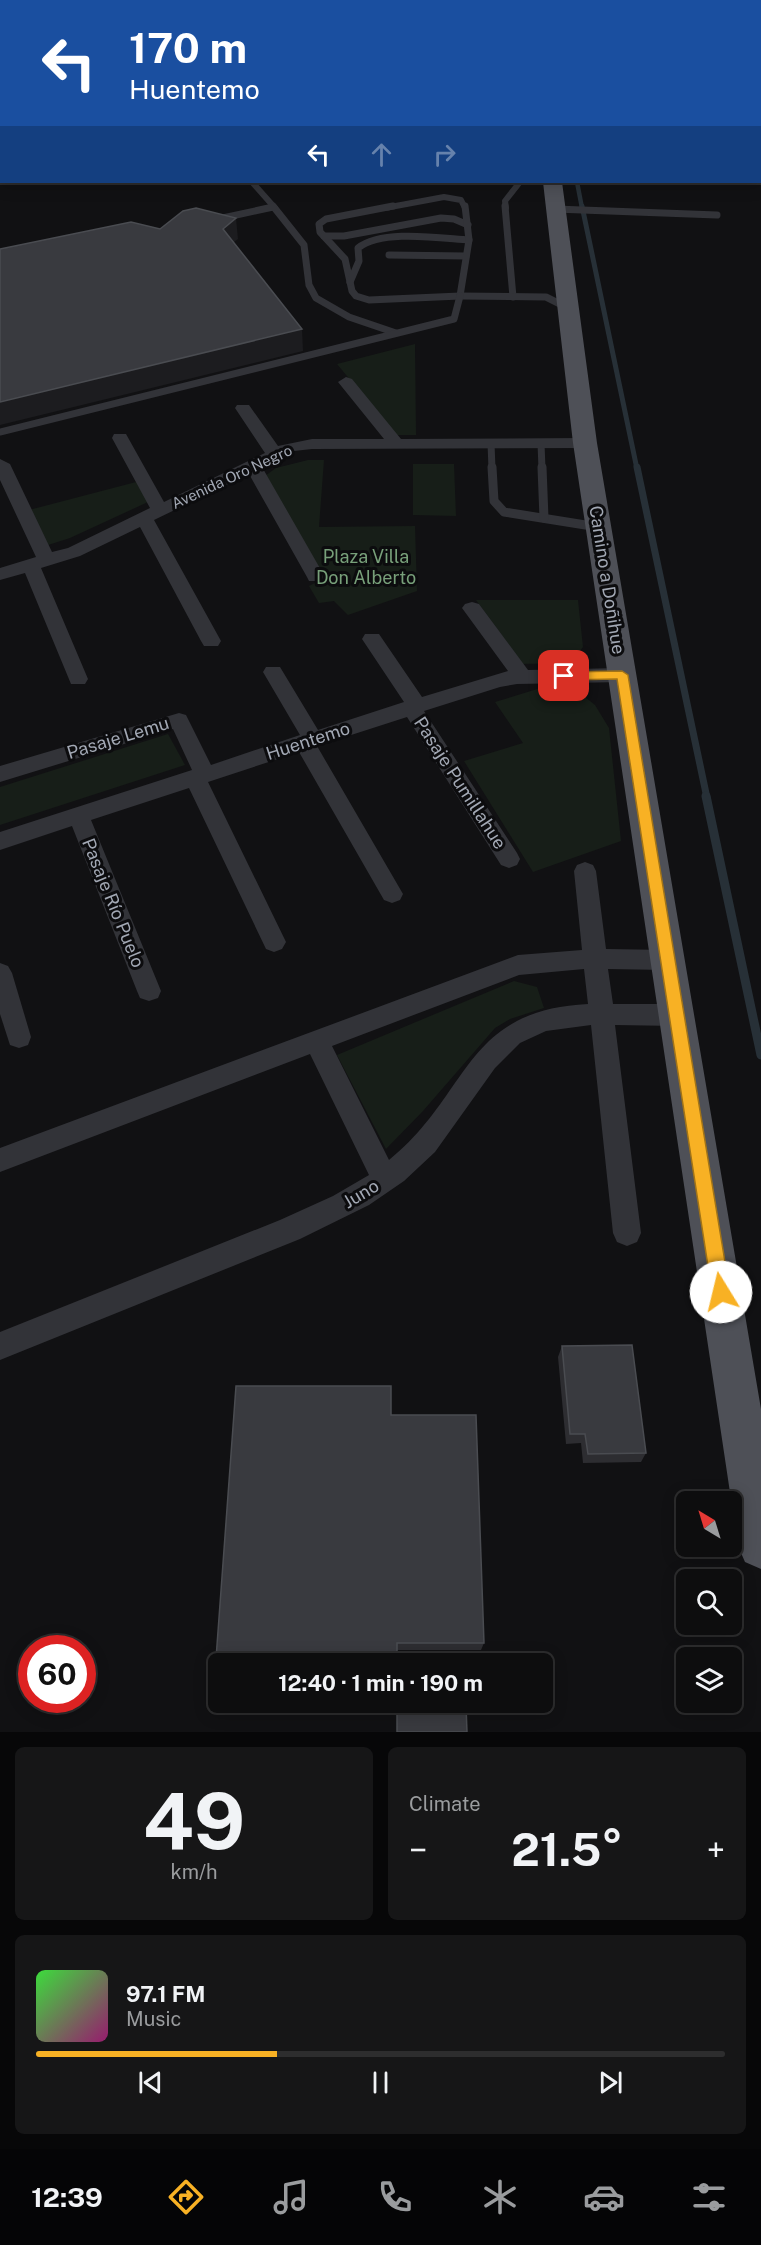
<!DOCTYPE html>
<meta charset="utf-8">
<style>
body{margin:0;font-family:"Public Sans",sans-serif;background:#161617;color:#f1f3f6;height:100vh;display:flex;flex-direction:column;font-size:22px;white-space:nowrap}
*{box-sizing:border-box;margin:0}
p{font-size:20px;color:#9a9c9e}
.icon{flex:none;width:33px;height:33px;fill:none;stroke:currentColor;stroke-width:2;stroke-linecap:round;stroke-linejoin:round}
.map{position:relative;height:1732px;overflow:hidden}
.drawer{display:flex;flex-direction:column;gap:15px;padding:15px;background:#070708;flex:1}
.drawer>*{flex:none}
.banner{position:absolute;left:0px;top:0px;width:762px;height:183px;box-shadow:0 3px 15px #0003,0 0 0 2px #2d2d2e;background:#1a4fa0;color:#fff;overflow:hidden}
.needle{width:39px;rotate:322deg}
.controls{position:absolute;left:676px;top:1491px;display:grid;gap:12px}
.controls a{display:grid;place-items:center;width:66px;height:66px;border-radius:9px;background:#0d0d0e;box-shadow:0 3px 15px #0003,0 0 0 2px #2d2d2e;font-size:30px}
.speed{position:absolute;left:18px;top:1635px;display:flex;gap:12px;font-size:30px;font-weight:700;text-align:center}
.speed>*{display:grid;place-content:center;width:78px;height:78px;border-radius:50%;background:#0d0d0e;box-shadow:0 3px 15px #0003,0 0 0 2px #2d2d2e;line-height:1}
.speed .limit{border:9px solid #d22;background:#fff;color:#111}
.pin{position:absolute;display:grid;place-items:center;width:51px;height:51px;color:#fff;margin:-26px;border-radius:12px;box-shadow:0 3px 9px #0006}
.me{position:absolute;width:66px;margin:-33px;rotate:351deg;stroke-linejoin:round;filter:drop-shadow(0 0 4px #0008)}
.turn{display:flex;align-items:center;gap:21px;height:126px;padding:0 30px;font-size:27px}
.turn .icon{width:78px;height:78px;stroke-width:2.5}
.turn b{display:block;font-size:42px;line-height:51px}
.lanes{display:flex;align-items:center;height:57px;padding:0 30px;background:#0003;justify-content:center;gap:30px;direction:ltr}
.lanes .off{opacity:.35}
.big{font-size:45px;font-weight:700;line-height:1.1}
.drawer .widget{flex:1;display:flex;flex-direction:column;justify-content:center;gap:9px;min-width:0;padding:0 21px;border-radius:9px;background:#161617}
.drawer .dial{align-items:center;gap:0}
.dial b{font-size:78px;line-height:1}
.song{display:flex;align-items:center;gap:18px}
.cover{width:72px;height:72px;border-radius:9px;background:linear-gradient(135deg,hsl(120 70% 55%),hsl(320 70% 35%))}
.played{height:6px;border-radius:3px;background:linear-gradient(90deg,#f8b124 35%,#2d2d2e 35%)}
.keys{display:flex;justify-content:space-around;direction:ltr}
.heat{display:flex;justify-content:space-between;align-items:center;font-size:33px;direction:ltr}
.drawer .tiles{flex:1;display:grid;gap:15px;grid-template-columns:1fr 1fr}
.widget:last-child{grid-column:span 2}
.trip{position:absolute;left:208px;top:1653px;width:345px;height:60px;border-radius:9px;background:#0d0d0e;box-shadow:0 3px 15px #0003,0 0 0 2px #2d2d2e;font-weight:700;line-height:60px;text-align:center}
.menu{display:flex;height:96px;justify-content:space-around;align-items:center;background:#050506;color:#9a9c9e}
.menu .icon{width:42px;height:42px}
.menu .current{color:#f8b124}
.menu b{font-size:27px;color:#f1f3f6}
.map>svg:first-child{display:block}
.green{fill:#171e18}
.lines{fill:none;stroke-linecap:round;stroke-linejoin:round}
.stream-far3{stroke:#273037;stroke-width:4.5}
.stream-far2{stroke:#273037;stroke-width:5}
.stream-far1{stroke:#273037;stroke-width:7}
.stream{stroke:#273037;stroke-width:9}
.lane-far2{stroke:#323338;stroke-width:6}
.lane-far1{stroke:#323338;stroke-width:7}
.lane{stroke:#323338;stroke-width:9}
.street{fill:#323338;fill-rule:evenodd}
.secondary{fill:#404248;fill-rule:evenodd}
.primary{fill:#4e5057;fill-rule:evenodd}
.wall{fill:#2d2d31}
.shaded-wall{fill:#1c1c1f}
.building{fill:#393a3f;stroke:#4a4c51;stroke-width:1.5}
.route{fill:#f8b124;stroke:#a17317;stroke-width:1.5}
.labels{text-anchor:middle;stroke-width:6;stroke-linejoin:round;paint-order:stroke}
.far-street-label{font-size:15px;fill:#a2a8b4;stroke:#0c0c0e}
.park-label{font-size:18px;fill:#78a07a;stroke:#0c0c0e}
.street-label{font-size:18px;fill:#a2a8b4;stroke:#0c0c0e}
</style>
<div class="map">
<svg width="761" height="1732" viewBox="0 0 761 1732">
<rect width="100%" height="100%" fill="#111113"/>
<g class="green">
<path d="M415,344L416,435H396L337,364Z"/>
<path d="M308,460H324L319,527L415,526L417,591L348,615L334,601L319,603L309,586L325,578L265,476L276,468Z"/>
<path d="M413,464H454L456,516L413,515Z"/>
<path d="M136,482L148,502L70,538L45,546L29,510Z"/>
<path d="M476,600H578L583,647C570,666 544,663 523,664Z"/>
<path d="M547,686L575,689L595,705L609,728L621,841L533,872L464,761L523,743L495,702Z"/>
<path d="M168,734L185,765L0,825V787Z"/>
<path d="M514,981L537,987L544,1008L510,1019L495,1028L423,1111L386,1149L337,1055Z"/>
</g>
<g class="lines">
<path class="stream-far3" d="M577,182L582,208"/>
<path class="stream-far2" d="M582,206L637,469"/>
<path class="stream-far1" d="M637,467L707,798"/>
<path class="stream" d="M706,796L761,1055"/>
<g class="lane-far2">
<path d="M252,182L275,208"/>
<path d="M269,208L273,207"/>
<path d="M385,208L444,197L461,200L465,208"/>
<path d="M506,208L505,201L520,182"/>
</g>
<g class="lane-far1">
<path d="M273,206L304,245L309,285L316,298L349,317L396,333"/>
<path d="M393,206L326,219L319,224L320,232L345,259L352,291L356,296L369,300L460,296"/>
<path d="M505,206L513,297"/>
<path d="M555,209L717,215"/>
<path d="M218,219L273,207"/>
<path d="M324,236H344L441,218L454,219L468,225"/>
<path d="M389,255L466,256"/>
<path d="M350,282L359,261L358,248C382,229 439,238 469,240"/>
<path d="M460,296L469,240L465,206"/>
<path d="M460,296L546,297L566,307"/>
<path d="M0,432L454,319L460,296"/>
<path d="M491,443L492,469"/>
<path d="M541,443L542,469"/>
</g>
<g class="lane">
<path d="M492,467L494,501L504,512L598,527"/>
<path d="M542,467L544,518"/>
</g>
<g class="street">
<path d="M346,377L352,379L401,439L585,438L593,443L585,448L312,449L294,451L262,467L325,577L323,581H309L307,577L249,474L154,520L221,641L218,646H204L201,641L140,527L80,556L41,568L88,679L85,684H71L25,573L0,580V568L36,557L0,480V459L10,464L52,552L68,548L150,508L112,438L114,434H126L164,502L265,453L235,408L237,405H249L278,446L312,439H384L338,382Z"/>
<path d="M472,602L479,604L528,670L622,668L629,670L632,675L629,680L622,682L517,684L500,687L424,711L517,853L520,859L517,865L509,868L501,865L407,717L317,746L403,894L400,900L392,903L384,900L299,752L208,782L286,942L282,949L274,952L266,949L189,788L91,820L161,991L158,998L149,1001L140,998L137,991L72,826L0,850V832L192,770L173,729L0,782V766L179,713L186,715L211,765L300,735L263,672L266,667H280L318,730L404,702L362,639L365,634H379L422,697L508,671L462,608L465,604Z"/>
<path d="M585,862L593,865L596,871L606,949L667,950L675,953L679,960L675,967L667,970L608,969L613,1004H677L686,1008L689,1015L686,1022L677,1026L615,1025L641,1233L637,1242L627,1246L617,1242L613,1233L591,1025L546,1031L520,1043L495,1068L435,1152L404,1181L369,1205L300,1239L0,1360V1332L280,1220L333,1196L369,1175L310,1054L0,1172V1148L518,955L582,950L574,871L577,865ZM584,969L588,1004C463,1010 470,1095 389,1160L332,1046L519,975Z"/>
<path d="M0,963L8,966L12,973L31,1037L28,1045L19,1048L10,1045L0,1014Z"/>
</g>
<rect class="secondary" x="0" y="143" width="2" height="10"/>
<g class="primary">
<path d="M430,0H447L448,2H431Z"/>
<rect x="514" y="0" width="16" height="2"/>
<path d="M543,182H562L597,443L761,1409V1569L745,1562L738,1546L573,443Z"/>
</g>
</g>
<g class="wall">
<path d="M562,1346L646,1453L641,1462L583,1463L581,1443L566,1444L558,1357Z"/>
<path d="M236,1386H391V1415H476L484,1643L481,1650H397V1664H219V1692L214,1686Z"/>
</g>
<g class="shaded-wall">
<path d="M236,218L238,239L225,249L223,229Z"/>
<path d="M302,329L303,351L0,425V402Z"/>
</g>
<g class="building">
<path d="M196,208L236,218L223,229L302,329L0,402V249L131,222L160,229L183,211Z"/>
<path d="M632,1345L646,1453L588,1454L585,1434H570L562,1346Z"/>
<path d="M236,1386H391V1415H476L484,1643H397V1664H219V1686H214Z"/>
<path d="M397,1704L466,1705L467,1732H397Z"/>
</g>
<path class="route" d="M622,671L628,675L730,1292L727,1298L721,1301L715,1298L712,1292L617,679L564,680L558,676L564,672Z"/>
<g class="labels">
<g class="far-street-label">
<text transform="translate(232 477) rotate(-25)" y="5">Avenida Oro Negro</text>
</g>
<g class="park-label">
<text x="366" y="563">Plaza Villa<tspan x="366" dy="21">Don Alberto</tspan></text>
</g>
<g class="street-label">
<text transform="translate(607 580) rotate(81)" y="6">Camino a Doñihue</text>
<text transform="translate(118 738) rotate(-17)" y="6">Pasaje Lemu</text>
<text transform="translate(308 741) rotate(-18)" y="6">Huentemo</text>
<text transform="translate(460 783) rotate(57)" y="6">Pasaje Pumillahue</text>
<text transform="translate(113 903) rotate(68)" y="6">Pasaje Río Puelo</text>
<text transform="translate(361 1194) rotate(-31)" y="6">Juno</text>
</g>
</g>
</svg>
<div class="controls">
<a><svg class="needle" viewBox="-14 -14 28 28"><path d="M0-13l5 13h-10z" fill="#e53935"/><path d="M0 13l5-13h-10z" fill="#9a9c9e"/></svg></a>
<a><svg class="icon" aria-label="search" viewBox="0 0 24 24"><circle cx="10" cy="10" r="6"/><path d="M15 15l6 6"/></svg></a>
<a><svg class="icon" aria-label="layers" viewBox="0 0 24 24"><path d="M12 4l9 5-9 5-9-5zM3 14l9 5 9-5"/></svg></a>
</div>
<div class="speed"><div class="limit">60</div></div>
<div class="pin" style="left:564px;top:676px;background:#d93025"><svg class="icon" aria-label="arrive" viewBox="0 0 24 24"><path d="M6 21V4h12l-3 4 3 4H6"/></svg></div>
<svg class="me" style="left:721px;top:1292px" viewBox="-20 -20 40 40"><circle r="19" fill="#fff"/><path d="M0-13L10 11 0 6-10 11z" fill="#f8b124"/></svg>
<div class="trip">12:40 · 1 min · 190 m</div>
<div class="banner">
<div class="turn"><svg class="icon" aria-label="left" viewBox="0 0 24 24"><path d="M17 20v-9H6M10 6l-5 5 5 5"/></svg><div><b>170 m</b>Huentemo</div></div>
<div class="lanes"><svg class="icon" aria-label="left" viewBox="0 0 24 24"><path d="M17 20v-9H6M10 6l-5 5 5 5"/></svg><svg class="icon off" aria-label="ahead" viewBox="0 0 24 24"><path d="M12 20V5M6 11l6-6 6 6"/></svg><svg class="icon off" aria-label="right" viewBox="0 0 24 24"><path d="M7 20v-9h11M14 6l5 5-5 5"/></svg></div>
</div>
</div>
<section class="drawer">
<div class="tiles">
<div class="widget dial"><b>49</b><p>km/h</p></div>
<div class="widget"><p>Climate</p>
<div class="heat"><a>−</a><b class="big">21.5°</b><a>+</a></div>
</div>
<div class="widget">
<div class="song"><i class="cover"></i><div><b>97.1 FM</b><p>Music</p></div></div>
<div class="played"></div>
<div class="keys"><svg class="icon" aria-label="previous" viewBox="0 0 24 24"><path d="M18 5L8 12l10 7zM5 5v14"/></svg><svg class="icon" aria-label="pause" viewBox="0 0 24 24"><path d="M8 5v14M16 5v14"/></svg><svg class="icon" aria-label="next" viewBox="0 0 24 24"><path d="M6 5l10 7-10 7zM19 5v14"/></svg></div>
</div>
</div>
</section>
<nav class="menu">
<b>12:39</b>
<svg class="icon current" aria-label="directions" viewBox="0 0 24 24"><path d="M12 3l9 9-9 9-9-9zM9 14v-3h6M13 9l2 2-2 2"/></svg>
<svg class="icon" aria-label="music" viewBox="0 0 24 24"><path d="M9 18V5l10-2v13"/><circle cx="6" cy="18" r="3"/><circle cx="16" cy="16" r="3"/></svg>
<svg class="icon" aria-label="phone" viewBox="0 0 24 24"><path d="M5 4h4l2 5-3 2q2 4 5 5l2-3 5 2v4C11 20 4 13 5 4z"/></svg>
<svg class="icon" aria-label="climate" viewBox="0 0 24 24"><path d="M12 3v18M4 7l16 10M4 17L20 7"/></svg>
<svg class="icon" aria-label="car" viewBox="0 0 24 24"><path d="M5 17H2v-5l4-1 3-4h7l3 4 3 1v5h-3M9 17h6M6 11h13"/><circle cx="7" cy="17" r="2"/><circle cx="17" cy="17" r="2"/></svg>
<svg class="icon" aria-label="filters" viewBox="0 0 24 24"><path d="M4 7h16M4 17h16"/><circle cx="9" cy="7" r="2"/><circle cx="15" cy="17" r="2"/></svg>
</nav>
